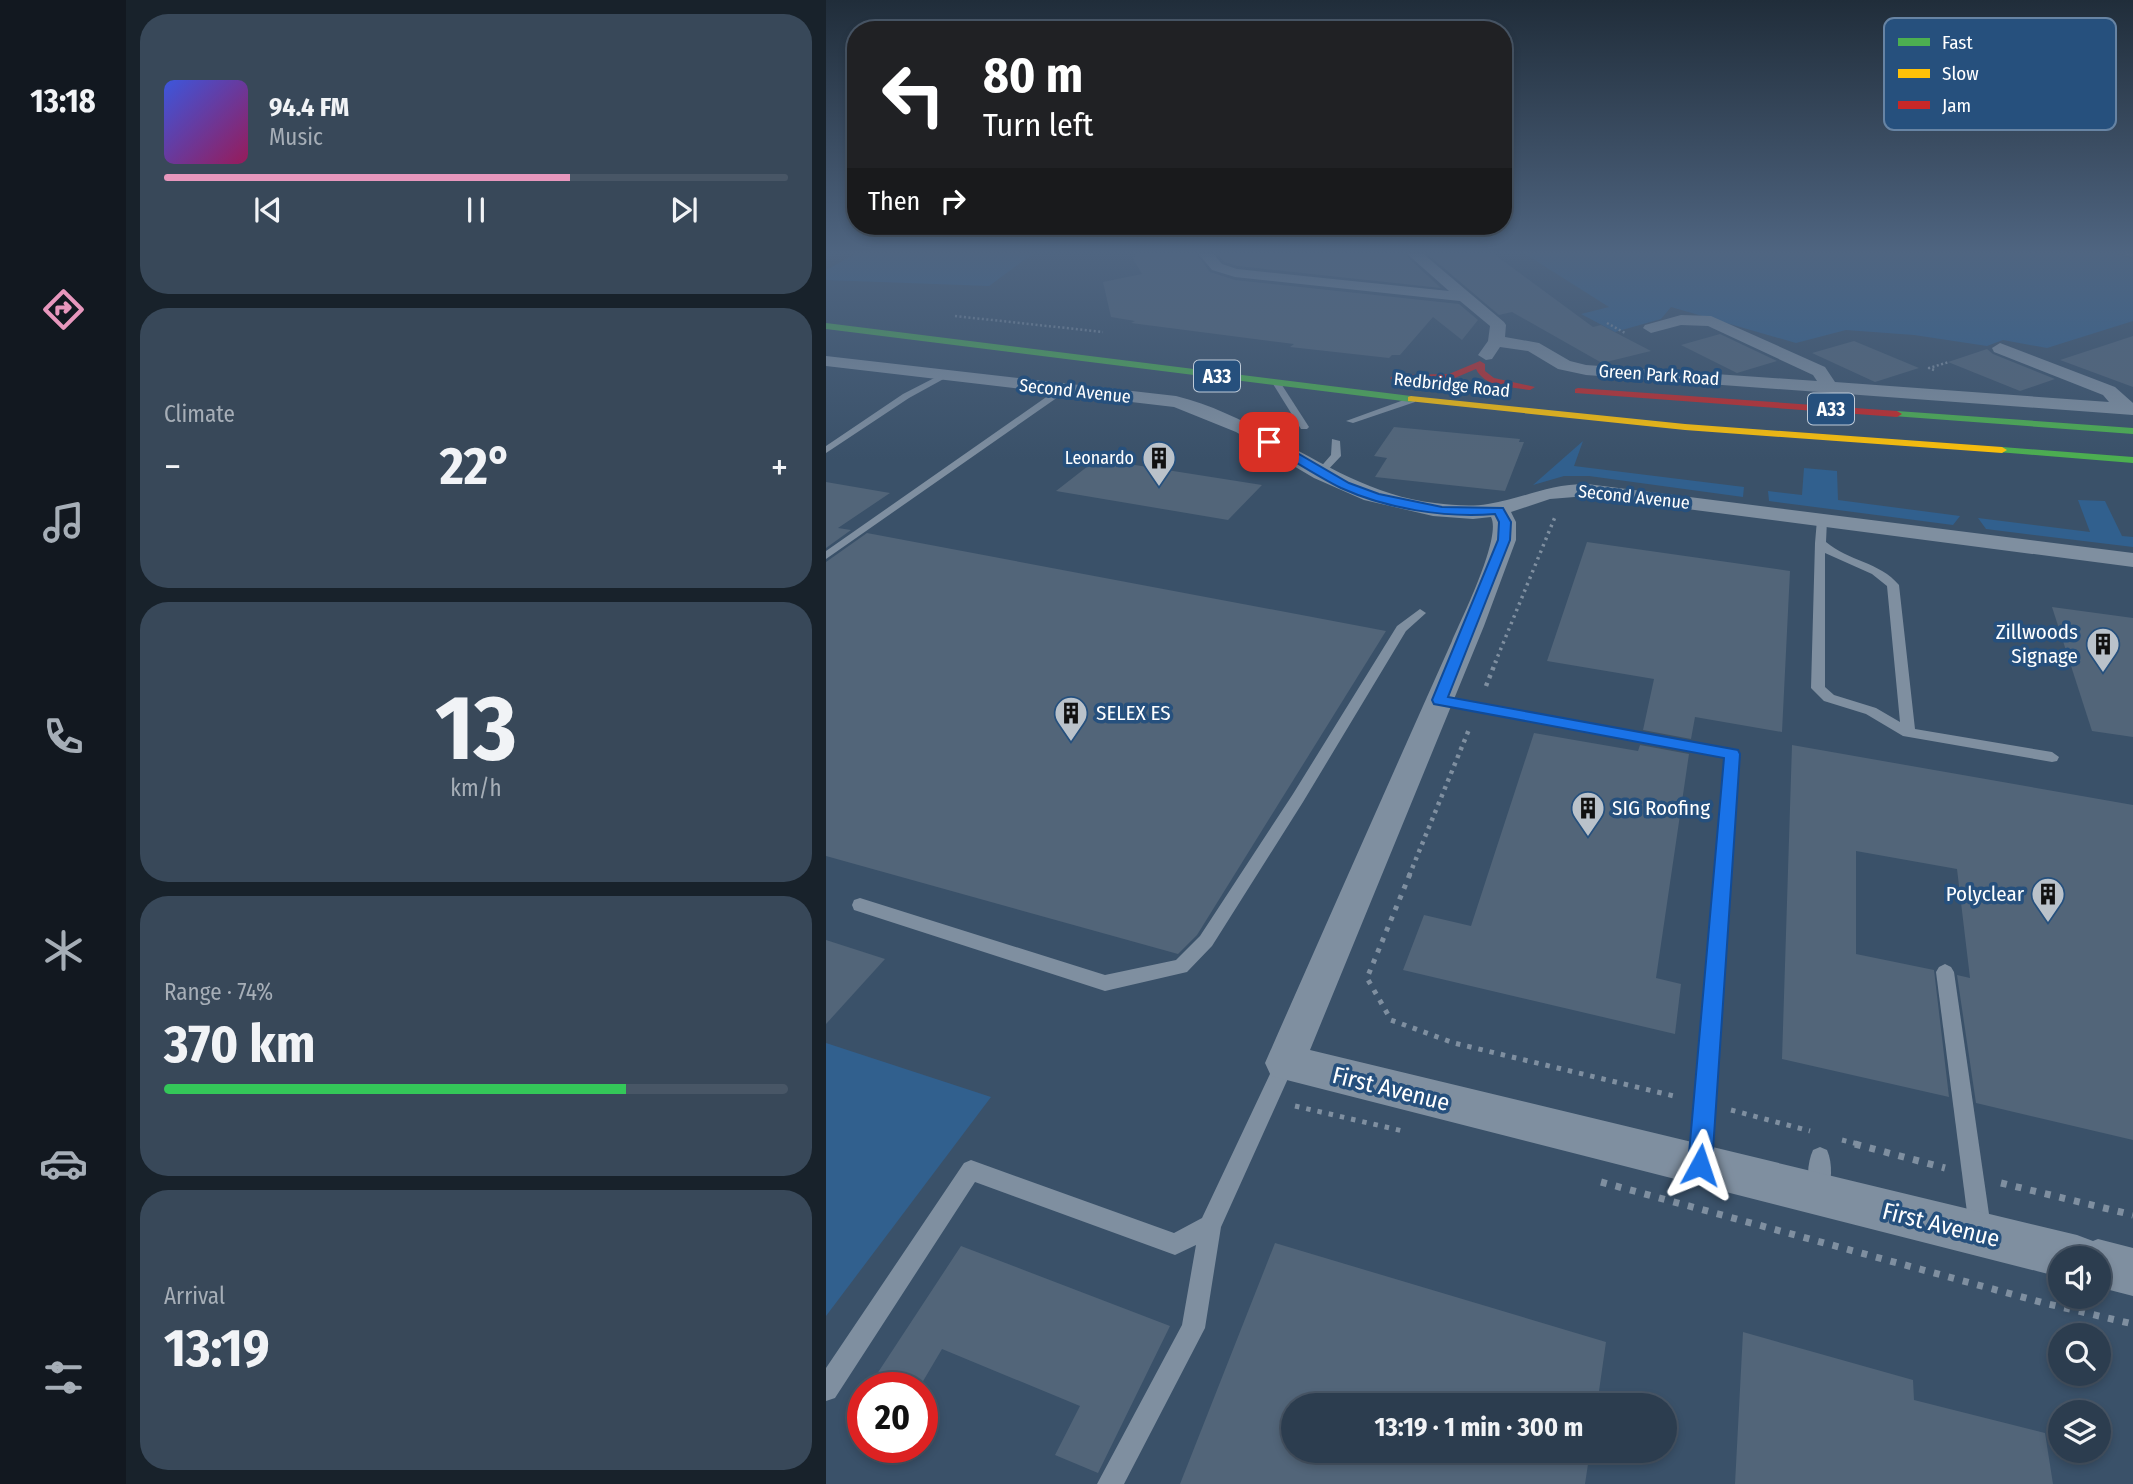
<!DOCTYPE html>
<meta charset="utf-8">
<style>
body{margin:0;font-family:"Fira Sans Condensed",sans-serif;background:#384859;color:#f1f3f6;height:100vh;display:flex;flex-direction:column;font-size:26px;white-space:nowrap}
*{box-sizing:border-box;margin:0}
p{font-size:23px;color:#a6aeb7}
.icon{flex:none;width:38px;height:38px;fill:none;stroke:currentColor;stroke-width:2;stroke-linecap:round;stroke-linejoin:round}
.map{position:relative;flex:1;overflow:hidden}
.details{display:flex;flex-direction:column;gap:14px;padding:14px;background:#18222b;width:700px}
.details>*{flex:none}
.banner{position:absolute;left:21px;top:21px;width:665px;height:214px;border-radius:28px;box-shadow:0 4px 10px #0003,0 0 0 2px #485666;background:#202124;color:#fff;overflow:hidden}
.fabs{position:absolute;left:1222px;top:1246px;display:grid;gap:14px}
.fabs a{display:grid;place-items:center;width:63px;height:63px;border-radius:50%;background:#2c3d4f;box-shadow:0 4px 10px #0003,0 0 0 2px #485666;font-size:35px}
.speed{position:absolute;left:21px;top:1372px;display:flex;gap:14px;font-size:35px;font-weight:700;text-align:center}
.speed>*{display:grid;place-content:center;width:91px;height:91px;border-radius:50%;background:#2c3d4f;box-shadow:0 4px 10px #0003,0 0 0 2px #485666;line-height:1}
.speed .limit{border:10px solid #d22;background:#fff;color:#111}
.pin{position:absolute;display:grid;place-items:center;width:60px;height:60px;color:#fff;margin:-30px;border-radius:14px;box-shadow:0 4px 10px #0006}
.me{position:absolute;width:77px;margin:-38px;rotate:5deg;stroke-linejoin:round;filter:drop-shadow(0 0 5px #0008)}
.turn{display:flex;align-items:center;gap:24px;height:147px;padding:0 21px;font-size:32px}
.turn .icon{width:91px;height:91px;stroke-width:2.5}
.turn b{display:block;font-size:49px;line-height:60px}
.then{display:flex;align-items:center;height:66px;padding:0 21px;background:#0003;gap:14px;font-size:26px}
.big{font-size:52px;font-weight:700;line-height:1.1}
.details .tile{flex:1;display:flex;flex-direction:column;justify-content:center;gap:10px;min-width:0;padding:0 24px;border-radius:28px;background:#384859}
.details .dial{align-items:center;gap:0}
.dial b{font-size:91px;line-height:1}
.song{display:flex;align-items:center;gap:21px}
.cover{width:84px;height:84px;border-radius:10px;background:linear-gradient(135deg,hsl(230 70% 55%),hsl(330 70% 35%))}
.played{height:7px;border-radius:4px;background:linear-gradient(90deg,#e797bd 65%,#485666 65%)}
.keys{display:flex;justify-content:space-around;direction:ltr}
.heat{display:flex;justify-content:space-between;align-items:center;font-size:38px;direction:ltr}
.charge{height:10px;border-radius:5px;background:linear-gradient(90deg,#34c759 74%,#485666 0)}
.trip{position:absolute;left:455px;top:1393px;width:396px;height:70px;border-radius:35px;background:#2c3d4f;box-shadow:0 4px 10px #0003,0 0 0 2px #485666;font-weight:700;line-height:70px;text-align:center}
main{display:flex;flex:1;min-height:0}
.menu{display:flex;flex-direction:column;width:126px;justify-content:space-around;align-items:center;background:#121820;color:#a6aeb7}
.menu .icon{width:49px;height:49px}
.menu .current{color:#e797bd}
.menu b{font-size:32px;color:#f1f3f6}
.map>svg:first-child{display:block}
.green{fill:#31608e}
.building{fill:#526579}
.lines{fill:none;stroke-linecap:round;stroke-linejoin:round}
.path-far4{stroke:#7f8fa0;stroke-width:2.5;stroke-dasharray:2 2.5;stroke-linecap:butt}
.path-far3{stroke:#7f8fa0;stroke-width:3.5;stroke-dasharray:2.5 4.5;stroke-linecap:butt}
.path-far2{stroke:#7f8fa0;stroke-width:4.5;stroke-dasharray:3.5 5;stroke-linecap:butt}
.path-far1{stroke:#7f8fa0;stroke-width:5;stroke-dasharray:4.5 7;stroke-linecap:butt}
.path{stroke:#7f8fa0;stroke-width:7;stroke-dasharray:6 9;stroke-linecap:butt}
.lane{fill:#7f8fa0;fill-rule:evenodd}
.street{fill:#7f8fa0;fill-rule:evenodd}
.fast{fill:#4caf50;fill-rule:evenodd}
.slow{fill:#ffc107;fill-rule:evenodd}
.jam{fill:#c62828;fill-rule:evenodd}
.route{fill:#1a73e8;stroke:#114b97;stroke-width:2}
.labels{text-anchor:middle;stroke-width:7;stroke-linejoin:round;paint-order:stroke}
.far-street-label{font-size:18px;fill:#fff;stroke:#26507d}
.far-poi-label{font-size:18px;fill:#fff;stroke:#26507d;text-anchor:end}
.shield{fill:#26507d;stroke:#becad8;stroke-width:2}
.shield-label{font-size:19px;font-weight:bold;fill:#fff}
.poi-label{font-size:21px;fill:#fff;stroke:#26507d;text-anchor:end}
.near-street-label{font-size:24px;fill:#fff;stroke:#26507d}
.key{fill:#26507d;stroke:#6784a4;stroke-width:2}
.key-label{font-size:19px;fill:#fff}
</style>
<main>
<nav class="menu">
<b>13:18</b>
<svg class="icon current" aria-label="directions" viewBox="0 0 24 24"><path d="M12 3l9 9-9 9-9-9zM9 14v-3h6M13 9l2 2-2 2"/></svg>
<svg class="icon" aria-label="music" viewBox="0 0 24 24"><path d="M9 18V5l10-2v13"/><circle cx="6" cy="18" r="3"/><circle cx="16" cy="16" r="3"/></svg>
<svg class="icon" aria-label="phone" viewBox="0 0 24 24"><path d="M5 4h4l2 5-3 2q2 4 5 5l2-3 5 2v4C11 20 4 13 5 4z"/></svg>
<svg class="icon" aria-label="climate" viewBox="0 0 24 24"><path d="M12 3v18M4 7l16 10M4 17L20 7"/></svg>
<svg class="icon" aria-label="car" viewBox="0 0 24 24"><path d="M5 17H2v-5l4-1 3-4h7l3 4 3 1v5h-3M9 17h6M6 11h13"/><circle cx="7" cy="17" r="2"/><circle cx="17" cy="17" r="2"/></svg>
<svg class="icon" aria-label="filters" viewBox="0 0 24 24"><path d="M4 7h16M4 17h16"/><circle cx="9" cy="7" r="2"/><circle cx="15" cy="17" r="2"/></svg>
</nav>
<section class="details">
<div class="tile">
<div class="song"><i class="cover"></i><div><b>94.4 FM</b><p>Music</p></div></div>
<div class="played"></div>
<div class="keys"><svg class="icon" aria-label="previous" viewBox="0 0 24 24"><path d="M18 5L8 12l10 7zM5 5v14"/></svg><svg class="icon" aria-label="pause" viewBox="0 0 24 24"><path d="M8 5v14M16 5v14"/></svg><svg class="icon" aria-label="next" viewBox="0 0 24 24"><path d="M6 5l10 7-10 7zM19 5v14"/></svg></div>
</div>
<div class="tile"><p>Climate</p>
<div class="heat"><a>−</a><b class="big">22°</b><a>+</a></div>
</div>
<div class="tile dial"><b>13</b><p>km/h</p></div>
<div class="tile"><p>Range · 74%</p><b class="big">370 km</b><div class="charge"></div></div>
<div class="tile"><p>Arrival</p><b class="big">13:19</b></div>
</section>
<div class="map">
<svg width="1307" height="1484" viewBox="0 0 1307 1484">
<rect width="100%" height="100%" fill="#3a5169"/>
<g class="green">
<path d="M33,252H209L163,286L0,280V270Z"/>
<path d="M696,252H1283L1307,259V321L1221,348L1177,340L1161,346L1088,335L1020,330L970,343L845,307L835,319L789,332L755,314L783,307Z"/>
<path d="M757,441L748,466L918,487L917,497L763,476H738L707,485Z"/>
<path d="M978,468L1011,471L1012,500L1134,516L1127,525L943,501L942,491L976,495Z"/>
<path d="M1252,500L1279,501L1296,536L1307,537V547L1160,529L1152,518L1264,532Z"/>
<path d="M0,1043L165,1097L0,1316Z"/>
</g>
<g class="building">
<path d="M308,252H369L384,272L409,280L633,304L652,320L636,340L607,317L574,355H566L563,358L464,347L468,344L305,323L309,321L285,317L277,282L316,274L306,257L310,256Z"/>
<path d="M390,252H576L615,288L412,266L398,262Z"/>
<path d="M599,252H665L767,327L775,325L825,351L776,363L686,312L673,315Z"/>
<path d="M894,334L951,361L911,373L855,345Z"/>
<path d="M1307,336V387L1234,360Z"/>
<path d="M1028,341L1093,368L1049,382L986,353Z"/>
<path d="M1161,349L1167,354L1229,379L1194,391L1122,362Z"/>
<path d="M568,427L694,439L693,442H698L679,491L549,477L561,458L548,456Z"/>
<path d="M271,459L436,485L402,520L230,491Z"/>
<path d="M0,482L64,493L12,528L25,530L0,548Z"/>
<path d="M41,533L560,631L371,935L352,954L0,856V562Z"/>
<path d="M761,542L964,571L956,732L869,717L865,739L817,730L828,679L721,661Z"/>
<path d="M1226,607L1307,618V737L1266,731Z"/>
<path d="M708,733L812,751L814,745L863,754L830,978L855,984L849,1034L577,970L598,915L645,926Z"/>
<path d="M966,745L1307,805V1140L1150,1103L1131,975L1144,978L1131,869L1030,851V954L1108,970L1123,1097L956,1059Z"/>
<path d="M0,940L59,959L0,1024Z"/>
<path d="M449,1243L780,1342L771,1405H467V1451H764L759,1484H354Z"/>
<path d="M135,1246L344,1326L272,1473L229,1455L254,1406L116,1349L93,1388H74L49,1377Z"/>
<path d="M917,1332L1087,1380L1088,1400L1219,1433L1227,1484H909Z"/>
</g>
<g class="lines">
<g class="path-far4">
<path d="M1296,252L1307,256"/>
<path d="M129,316L277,332"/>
<path d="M781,323L799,333"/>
<path d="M1108,370L1103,368L1123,362"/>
</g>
<path class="path-far3" d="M669,663L729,517"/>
<g class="path-far2">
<path d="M660,686L670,661"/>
<path d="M583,876L644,727"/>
</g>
<g class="path-far1">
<path d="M584,874L541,978L565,1020L628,1043L852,1097"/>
<path d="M469,1106L577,1131"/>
<path d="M905,1110L984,1131"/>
<path d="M1016,1140L1036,1145"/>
</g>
<g class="path">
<path d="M1029,1144L1119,1168"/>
<path d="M775,1182L1218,1303L1307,1324"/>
<path d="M1175,1183L1307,1215"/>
</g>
<g class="lane">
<path d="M116,374L123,376L83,398L0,453V446L77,394Z"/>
<path d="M448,382H454L483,427L481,429H475L447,384Z"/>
<path d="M241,387L248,389L232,397L0,559V551L226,393Z"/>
<path d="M586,397L589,398V402L527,423L520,421Z"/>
<path d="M506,439L514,441L515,456L498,474H492V470L505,455Z"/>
<path d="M996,517L1001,520L1000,542C1022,561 1054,562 1073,585L1089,729L1226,752L1233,757L1231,761L1226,762L1077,736L1040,714L998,701L985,688L989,543L991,520ZM999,553L1046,574L1061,586L1074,722L1050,708L1008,695L999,687Z"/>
<path d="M594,609L600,613L580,631L477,802L386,946L361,972L279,991L28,910L26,905L28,900L34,898L279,975L350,960L374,936L467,794L571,626Z"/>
<path d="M613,696L906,749L913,754L884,1161L881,1168L874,1171L867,1168L864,1161L899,758L608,703L606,700Z"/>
<path d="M1119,964L1125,967L1128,972L1165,1228L1162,1236L1154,1239L1146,1236L1143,1228L1110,972L1113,967Z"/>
<path d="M459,1054L466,1057L469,1063L395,1227L379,1328L298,1484H271L356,1325L370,1245L349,1255L149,1182L9,1398L0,1401V1368L138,1163L145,1160L348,1233L376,1218L452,1057Z"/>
<path d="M994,1147L1001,1150C1007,1163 1006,1184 1000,1196L993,1199L986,1196C980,1184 981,1163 987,1150Z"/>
</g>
<g class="street">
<path d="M371,252H386L396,264L411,269L623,291L579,252H595L678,322L680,325L679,337L713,343L744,361L760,365L991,381L987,375L882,326L855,325L825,333L817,328L819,325L855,315L885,316L999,367L1009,382L1283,402L1277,395L1168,352L1166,348L1174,343L1289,387L1307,403V415L760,375L732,369L702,351L674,347L666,359L660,360L652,355L662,341L664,326L634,301L409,277L386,270Z"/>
<path d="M0,356L350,396C443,419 513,492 609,503C627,505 645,507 662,504C699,498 722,484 761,484L1307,553V567L761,496L724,499L685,512L690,522V540L658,626L484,1050L1251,1235L1267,1241L1272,1239L1307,1248V1296L1272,1287V1258H1234V1277L445,1076L439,1063C501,922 563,782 626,641C636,618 676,537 665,517L647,519L607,516L538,500L488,478L410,432L348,407L0,366Z"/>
</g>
<g class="fast">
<path d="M0,323L585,396L590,399L585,402L0,329Z"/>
<path d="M1071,411L1307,428V434L1067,416V412Z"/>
<path d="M1176,447L1307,457V463L1172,452V448Z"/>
</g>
<path class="slow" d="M585,396L859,424L1176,447L1181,450L1176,453L859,430L582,401V397Z"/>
<g class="jam">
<path d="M654,361L659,364V371L668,378L709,387L704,390C686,387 658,387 650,369L624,380L569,381L564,378L569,375L623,374Z"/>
<path d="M752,388L1071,411L1076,414L1071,417L749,393V389Z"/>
</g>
</g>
<linearGradient id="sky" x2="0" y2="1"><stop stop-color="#202d3a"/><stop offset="0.55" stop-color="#4f6581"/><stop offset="1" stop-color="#4f6581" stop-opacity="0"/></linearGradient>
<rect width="1307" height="460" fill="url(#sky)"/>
<path class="route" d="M439,439H447L523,483L553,494L616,507L677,508L685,522L684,540L622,697L912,750L914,754L886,1165L882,1173L874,1177L866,1173L862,1165L898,758L608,704L606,700L672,540L673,522L669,514C619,518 561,509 515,488C489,475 464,458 439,444Z"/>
<defs>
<symbol id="building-pin" viewBox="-11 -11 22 30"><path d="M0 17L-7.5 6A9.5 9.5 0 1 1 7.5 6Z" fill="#bac2ca" stroke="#26507d"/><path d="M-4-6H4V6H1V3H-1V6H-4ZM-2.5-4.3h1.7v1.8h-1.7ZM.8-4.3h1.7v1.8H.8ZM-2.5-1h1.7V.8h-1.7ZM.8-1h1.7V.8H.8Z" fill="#111"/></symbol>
</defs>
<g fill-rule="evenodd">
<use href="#building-pin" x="314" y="439" width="38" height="52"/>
<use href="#building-pin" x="1258" y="625" width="38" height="52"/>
<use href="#building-pin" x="226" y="694" width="38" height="52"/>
<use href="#building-pin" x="743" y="789" width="38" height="52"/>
<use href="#building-pin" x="1203" y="875" width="38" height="52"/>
</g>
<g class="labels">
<g class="far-street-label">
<text transform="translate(833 375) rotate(4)" y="6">Green Park Road</text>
<text transform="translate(626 385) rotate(6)" y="6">Redbridge Road</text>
<text transform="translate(249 391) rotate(6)" y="6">Second Avenue</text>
<text transform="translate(808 497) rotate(6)" y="6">Second Avenue</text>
</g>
<g class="far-poi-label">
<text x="308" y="464">Leonardo</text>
</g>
<g class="shield">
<rect x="368" y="360.5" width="46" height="31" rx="5"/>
<rect x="982" y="393.5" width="46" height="31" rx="5"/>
</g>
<g class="shield-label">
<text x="391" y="383">A33</text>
<text x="1005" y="416">A33</text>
</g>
<g class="poi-label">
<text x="1252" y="639">Zillwoods<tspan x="1252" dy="24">Signage</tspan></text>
<text x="270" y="720" text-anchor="start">SELEX ES</text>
<text x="786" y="815" text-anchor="start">SIG Roofing</text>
<text x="1198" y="901">Polyclear</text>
</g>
<g class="near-street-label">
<text transform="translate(565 1089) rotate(14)" y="8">First Avenue</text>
<text transform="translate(1115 1225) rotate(14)" y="8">First Avenue</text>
</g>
</g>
<rect x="1058" y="18" width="232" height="112" rx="10" class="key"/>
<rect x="1072" y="38" width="32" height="8" fill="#4caf50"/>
<rect x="1072" y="69" width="32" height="9" fill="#ffc107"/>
<rect x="1072" y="101" width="32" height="8" fill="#c62828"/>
<g class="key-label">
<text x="1116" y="49">Fast</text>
<text x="1116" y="80">Slow</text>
<text x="1116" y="112">Jam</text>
</g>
</svg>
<div class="fabs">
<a><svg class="icon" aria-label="sound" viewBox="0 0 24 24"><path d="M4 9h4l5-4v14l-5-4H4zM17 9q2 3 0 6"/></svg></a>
<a><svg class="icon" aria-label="search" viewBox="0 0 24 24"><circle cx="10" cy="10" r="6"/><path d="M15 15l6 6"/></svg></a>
<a><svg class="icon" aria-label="layers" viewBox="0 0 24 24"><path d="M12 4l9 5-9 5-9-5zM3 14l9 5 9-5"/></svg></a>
</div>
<div class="speed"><div class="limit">20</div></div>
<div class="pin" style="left:443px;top:442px;background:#d93025"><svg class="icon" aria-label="arrive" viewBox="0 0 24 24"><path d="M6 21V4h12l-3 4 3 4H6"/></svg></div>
<svg class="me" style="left:874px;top:1165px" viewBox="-20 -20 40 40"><path d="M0-17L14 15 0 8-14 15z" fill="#1a73e8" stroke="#fff" stroke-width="4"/></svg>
<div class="trip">13:19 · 1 min · 300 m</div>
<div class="banner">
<div class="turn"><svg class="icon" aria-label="left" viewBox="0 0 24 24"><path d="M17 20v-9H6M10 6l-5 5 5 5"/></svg><div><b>80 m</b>Turn left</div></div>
<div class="then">Then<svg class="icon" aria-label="right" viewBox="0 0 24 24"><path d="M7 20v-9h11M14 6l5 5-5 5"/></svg></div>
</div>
</div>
</main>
